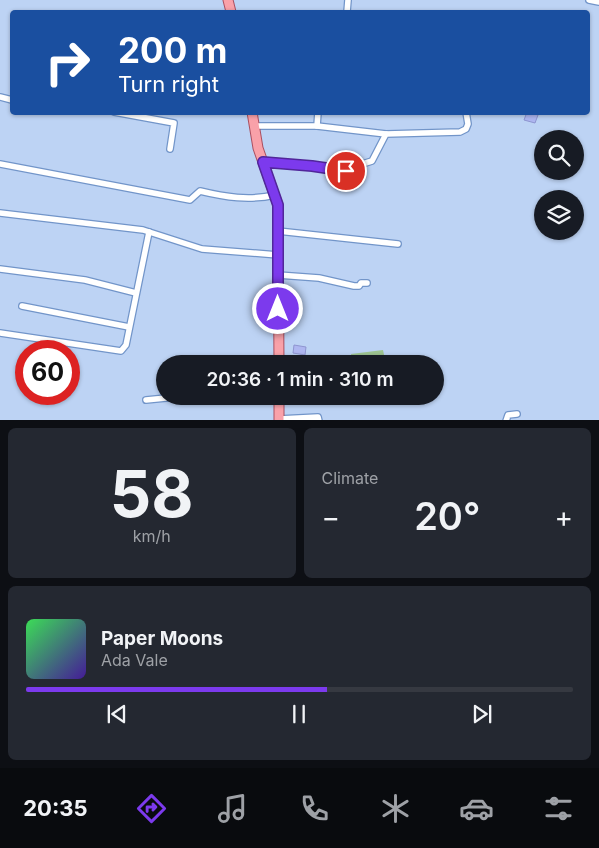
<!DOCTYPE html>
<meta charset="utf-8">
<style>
body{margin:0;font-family:Inter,sans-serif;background:#242831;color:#f1f3f6;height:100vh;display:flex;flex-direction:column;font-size:19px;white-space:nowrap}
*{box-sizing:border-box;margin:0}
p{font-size:16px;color:#9ea1a6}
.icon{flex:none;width:28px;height:28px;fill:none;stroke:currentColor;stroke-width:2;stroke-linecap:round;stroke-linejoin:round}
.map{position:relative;height:420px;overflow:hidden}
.side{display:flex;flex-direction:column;gap:8px;padding:8px;background:#0d0f14;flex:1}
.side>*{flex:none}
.top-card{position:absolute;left:10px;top:10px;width:580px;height:105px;border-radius:5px;box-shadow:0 1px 4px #0004;background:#1a4fa0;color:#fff;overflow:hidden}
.buttons{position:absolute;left:534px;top:130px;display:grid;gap:10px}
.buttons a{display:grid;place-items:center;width:50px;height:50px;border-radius:50%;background:#171b24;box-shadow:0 1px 4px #0004;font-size:25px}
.speed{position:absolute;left:15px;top:340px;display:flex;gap:10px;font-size:25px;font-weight:700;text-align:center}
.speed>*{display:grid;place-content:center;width:65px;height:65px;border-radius:50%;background:#171b24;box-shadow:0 1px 4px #0004;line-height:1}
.speed .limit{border:8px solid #d22;background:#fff;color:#111}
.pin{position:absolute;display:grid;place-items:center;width:42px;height:42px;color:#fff;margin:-21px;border:2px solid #fff;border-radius:50%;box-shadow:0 1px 5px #0007}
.me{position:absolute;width:55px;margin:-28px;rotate:0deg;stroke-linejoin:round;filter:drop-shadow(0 0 4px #0008)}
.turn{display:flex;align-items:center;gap:18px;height:105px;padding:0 25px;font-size:22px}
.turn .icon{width:65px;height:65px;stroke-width:2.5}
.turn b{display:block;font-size:35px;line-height:42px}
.big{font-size:38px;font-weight:600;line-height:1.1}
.side .widget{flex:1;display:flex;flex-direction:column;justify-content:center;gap:8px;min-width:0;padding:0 18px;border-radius:8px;background:#242831}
.side .dial{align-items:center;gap:0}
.dial b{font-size:65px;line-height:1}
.song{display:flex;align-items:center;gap:15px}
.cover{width:60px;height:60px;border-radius:8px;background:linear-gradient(135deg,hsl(130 70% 55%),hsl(260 70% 35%))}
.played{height:5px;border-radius:2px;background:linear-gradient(90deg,#7c3aed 55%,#363941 55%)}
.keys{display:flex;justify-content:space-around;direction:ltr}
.heat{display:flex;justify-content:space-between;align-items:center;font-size:28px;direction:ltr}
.side .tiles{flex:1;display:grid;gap:8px;grid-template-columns:1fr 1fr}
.widget:last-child{grid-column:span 2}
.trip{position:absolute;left:156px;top:355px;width:288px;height:50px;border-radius:25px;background:#171b24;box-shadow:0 1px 4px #0004;font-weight:600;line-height:50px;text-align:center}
.dock{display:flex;height:80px;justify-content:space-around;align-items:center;background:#090b0e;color:#9ea1a6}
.dock .icon{width:35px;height:35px}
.dock .selected{color:#7c3aed}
.dock b{font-size:22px;color:#f1f3f6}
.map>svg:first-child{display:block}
.water{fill:#9ec592}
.building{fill:#aeb6f0;stroke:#8e95d0}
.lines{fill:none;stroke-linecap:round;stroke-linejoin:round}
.minor-casing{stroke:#7295c9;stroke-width:8}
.primary-casing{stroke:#aa5060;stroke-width:11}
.minor{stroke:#fff;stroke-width:5.5}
.primary{stroke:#f9a1a9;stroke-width:9}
.route-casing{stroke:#51269a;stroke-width:12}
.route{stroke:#7c3aed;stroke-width:9}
</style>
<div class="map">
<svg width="599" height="421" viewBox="0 0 599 421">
<rect width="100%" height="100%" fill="#bdd3f4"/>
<path class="water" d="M383,350L386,364H352L351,354Z"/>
<g class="building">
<path d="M527,112L538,115L535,123L524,120Z"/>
<path d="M285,304H298L297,313H285Z"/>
<path d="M294,345L306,347L305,355L293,353Z"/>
</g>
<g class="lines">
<defs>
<g id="minor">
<path d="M589,0L599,2"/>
<path d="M347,12L348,0"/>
<path d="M0,97L12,100"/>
<path d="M114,112L174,123L170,149"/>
<path d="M254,126H317L318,112"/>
<path d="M317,126L386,134"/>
<path d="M263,162L312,166L350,172L359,165L372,161L386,134L460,132L466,129L468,124L466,112"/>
<path d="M0,164L190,200L200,191C225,197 249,201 275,195"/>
<path d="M0,213L143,230L202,249L278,255"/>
<path d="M278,231L398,244"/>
<path d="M0,269L85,280L136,293"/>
<path d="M278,275L319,278L354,286H359L361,283H367"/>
<path d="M22,306L129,327"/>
<path d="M0,333L121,351L126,345L149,232"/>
<path d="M279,360H351"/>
<path d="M197,396C218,405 256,398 279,398"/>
<path d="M146,400L186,396"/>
<path d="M279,419L318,417L319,421"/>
<path d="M506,421L508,415L517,414"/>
</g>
<g id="primary">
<path d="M228,0L231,12"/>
<path d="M252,112L258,148L278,205L279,364"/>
<path d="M279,396V421"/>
</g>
</defs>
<use href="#minor" class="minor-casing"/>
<use href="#primary" class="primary-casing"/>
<use href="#minor" class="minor"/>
<use href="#primary" class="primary"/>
</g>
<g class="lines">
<defs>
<path id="route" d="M278,309V205L263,162L312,166L346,171"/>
</defs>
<use href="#route" class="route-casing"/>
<use href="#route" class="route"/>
</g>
</svg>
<div class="buttons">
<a><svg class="icon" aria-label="search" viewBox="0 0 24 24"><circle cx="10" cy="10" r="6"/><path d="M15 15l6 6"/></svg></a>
<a><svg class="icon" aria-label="layers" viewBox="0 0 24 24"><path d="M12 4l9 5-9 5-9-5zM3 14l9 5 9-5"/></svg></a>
</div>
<div class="speed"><div class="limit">60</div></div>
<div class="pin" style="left:346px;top:171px;background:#d93025"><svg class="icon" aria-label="arrive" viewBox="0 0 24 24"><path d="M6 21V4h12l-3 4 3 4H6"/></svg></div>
<svg class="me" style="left:278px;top:309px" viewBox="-20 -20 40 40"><circle r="17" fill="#7c3aed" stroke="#fff" stroke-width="3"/><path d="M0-11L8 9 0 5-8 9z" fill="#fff"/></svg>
<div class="trip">20:36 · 1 min · 310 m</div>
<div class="top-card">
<div class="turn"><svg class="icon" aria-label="right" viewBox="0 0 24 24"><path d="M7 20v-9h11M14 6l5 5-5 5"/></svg><div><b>200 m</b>Turn right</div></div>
</div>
</div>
<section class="side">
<div class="tiles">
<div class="widget dial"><b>58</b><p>km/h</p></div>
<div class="widget"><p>Climate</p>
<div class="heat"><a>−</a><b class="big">20°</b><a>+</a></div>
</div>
<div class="widget">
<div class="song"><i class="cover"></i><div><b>Paper Moons</b><p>Ada Vale</p></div></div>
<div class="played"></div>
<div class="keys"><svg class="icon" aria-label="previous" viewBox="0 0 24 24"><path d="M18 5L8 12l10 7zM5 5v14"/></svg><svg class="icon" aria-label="pause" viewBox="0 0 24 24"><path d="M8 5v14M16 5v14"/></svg><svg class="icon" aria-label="next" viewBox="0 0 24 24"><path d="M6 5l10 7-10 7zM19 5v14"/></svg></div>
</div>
</div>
</section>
<nav class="dock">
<b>20:35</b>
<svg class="icon selected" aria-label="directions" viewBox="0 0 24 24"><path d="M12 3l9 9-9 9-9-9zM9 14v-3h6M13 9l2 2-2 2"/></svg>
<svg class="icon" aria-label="music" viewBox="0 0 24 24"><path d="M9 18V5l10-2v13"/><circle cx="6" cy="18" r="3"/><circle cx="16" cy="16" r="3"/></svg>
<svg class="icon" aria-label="phone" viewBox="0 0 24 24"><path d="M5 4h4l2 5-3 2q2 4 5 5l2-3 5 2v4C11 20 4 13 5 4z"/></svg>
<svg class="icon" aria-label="climate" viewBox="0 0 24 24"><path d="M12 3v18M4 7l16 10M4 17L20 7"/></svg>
<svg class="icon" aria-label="car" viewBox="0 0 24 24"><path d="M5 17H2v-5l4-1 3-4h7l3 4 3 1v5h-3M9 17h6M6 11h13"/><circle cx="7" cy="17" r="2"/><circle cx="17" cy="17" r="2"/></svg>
<svg class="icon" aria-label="filters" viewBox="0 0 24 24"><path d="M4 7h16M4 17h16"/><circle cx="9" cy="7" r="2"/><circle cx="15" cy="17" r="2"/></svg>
</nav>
